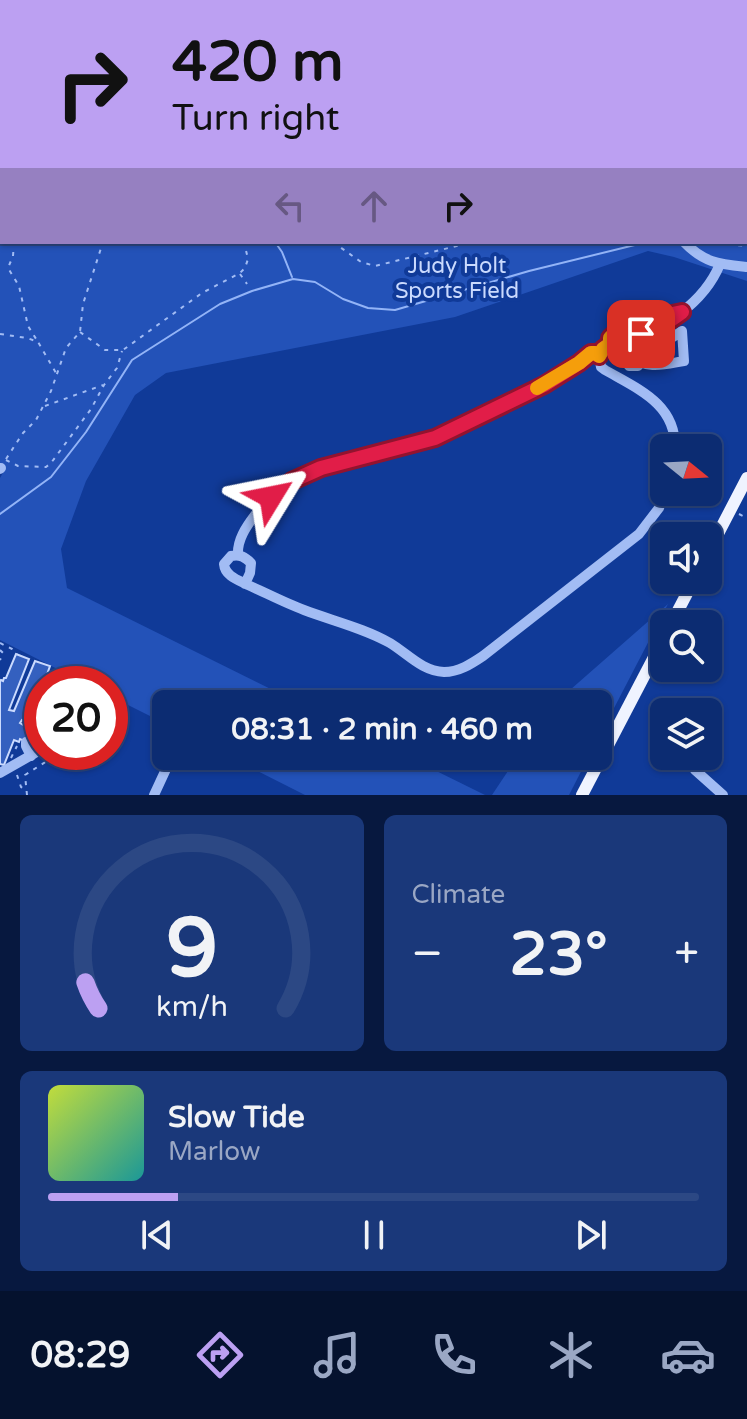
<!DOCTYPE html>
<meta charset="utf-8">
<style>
body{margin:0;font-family:"Varela Round",sans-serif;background:#1a387a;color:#f1f3f6;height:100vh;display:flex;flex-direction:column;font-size:30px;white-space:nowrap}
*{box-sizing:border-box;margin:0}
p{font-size:26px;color:#9aa7c4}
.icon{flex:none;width:44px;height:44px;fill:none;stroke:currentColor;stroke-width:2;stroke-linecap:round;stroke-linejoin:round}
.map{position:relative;height:795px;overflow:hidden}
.sheet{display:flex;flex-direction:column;gap:20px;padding:20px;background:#07183f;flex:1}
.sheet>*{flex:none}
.hud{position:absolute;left:0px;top:0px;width:748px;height:244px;box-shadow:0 2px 6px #0004,0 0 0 2px #2c4884;background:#bca0f2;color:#111;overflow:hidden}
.needle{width:52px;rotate:108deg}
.buttons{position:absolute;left:650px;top:434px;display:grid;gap:16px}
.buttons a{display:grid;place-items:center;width:72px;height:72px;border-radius:12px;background:#0c2c72;box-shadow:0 2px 6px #0004,0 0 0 2px #2c4884;font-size:40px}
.speed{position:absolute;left:24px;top:666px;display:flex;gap:16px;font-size:40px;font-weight:700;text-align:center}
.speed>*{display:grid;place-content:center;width:104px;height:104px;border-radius:50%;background:#0c2c72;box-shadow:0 2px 6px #0004,0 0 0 2px #2c4884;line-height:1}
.speed .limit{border:12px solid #d22;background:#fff;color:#111}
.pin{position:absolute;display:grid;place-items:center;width:68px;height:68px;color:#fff;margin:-34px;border-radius:16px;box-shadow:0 4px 12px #0006}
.me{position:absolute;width:88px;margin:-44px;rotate:55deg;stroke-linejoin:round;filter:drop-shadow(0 0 6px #0008)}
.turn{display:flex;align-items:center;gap:28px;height:168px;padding:0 40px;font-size:36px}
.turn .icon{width:104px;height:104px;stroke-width:2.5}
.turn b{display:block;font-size:56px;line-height:68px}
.lanes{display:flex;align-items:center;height:76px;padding:0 40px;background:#0003;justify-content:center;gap:40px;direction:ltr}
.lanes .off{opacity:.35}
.big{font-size:60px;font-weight:700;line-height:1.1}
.sheet .tile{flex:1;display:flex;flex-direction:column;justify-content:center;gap:12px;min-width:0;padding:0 28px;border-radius:12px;background:#1a387a}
.sheet .dial{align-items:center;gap:0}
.dial svg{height:208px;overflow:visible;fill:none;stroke:#2c4884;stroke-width:7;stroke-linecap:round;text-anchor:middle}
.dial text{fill:#f1f3f6;stroke:none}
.song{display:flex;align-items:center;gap:24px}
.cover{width:96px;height:96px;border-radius:12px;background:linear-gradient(135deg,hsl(70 70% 55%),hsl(180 70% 35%))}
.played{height:8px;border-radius:4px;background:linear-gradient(90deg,#bca0f2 20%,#2c4884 20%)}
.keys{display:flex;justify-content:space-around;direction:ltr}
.heat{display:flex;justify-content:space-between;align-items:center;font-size:44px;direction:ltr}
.sheet .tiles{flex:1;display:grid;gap:20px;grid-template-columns:1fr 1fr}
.tile:last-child{grid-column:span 2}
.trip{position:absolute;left:152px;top:690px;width:460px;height:80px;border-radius:12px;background:#0c2c72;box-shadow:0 2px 6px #0004,0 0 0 2px #2c4884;font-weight:700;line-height:80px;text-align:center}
.menu{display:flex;height:128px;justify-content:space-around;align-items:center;background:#05122e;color:#9aa7c4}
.menu .icon{width:56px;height:56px}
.menu .active{color:#bca0f2}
.menu b{font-size:36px;color:#f1f3f6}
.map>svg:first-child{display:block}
.green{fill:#2352b8;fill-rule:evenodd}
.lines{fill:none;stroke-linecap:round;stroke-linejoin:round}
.stream{stroke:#93b4f7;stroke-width:2}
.building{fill:#3460bf;stroke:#cadafe;stroke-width:2}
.path{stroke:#a2bcf4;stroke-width:2;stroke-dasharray:4 6;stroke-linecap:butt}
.minor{stroke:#a2bcf4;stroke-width:10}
.major{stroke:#eff3ff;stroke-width:12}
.route-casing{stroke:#92132f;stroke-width:20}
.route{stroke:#e11d48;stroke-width:14}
.slow{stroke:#f59e0b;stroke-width:14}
.labels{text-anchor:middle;stroke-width:8;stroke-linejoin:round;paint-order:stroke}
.park-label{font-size:22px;fill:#cadafe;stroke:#103a98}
</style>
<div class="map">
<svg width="747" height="795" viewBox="0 0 747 795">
<rect width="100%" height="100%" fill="#103a98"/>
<g class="green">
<path d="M0,0H747V281L674,257L648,251L455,317L166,373L135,395L86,481L61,549L67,588L301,704H166V724L110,696V684H87L0,640V478L5,469L0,466ZM2,2H746V242H2Z"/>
<path d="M668,604L598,739V704H554Z"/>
<path d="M228,756H406L485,795H305Z"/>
<path d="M518,756H589L569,795H492Z"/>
</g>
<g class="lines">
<g class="stream">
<path d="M0,64L2,65"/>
<path d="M746,230H747"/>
<path d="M275,242L282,252L292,277"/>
<path d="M0,514L51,477L86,432L132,360L220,304L252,291L293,279L315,282L343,299L368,308L395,310L529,271L647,242"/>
</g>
</g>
<path class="building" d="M16,654L29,659L9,710L14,711L35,661L50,666L37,702L34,701L33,705L28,703L27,705L42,711V726L39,727L22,720L20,723L25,726L37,731L32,744L20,739L19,742L14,740L4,765L0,764V681L1,680L3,681L4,678H6Z"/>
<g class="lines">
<g class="path">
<path d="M89,0L90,2"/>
<path d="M742,0L745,2"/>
<path d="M232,1L233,0"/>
<path d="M563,2L564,0"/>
<path d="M723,2L724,0"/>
<path d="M746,3L747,4"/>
<path d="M0,18L2,19"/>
<path d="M0,100L2,101"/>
<path d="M0,200L2,201"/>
<path d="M14,242L13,256L8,268L19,286L28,326L38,342"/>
<path d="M333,242L361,262L375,266L473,242"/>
<path d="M698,243C710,246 733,244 747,246"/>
<path d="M240,274L247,284"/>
<path d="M80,332L105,350H123L202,293L240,273L245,268L248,259L244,242"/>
<path d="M0,334L27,338L38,342L56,373"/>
<path d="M45,406L103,385"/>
<path d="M6,459L23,433L36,420L51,391L66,348L80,332L83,304L103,242"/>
<path d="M6,460L18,466L46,467L51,463L91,409L104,385L117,368L122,351"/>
<path d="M739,514L747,518"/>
<path d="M0,643L12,649L17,654"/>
<path d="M0,650L3,653L0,660"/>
<path d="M11,758L17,746"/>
<path d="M17,775L21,787L25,789"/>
<path d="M27,795L25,775L61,752"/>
</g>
<g class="minor">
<path d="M684,242C704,263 719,264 747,267"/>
<path d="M620,335L648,319L680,312"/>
<path d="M624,341C663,330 704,303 720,264"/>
<path d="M610,344L603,349L599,356L601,367L605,370C638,389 676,404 675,448"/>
<path d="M615,348L629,366H638L650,352L682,331L684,361C666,364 646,371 631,355C628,351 626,347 623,344"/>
<path d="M0,469L1,468"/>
<path d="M238,555C237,540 246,527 255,515C297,459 373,459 435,438L544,385L579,363L591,353H595L599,356"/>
<path d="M245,584L250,573L251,563C245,557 240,554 231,556L224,564C225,576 238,580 248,585C266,593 285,603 304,610C333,621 364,628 390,643C408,654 422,671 444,672C459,672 471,664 483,656L639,534L659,508L665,492"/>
<path d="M26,742V746L31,756"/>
<path d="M687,758L695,770L723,795"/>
<path d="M0,773L42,749"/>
<path d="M154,795L167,767"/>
</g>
<g class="major">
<path d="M708,553L747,478"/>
<path d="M671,624L694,580"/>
<path d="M582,795L664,638"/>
</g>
</g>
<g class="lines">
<defs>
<path id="route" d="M271,497L292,481L321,468L435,438L544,385L579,363L591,353H595L599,356L603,349L610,344V338L614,334L620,335L648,319L682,312L665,324L641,334"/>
</defs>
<use href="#route" class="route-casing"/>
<use href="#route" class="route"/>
<path class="slow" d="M537,388L579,363L591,353H595L599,356L603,349L610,344V338L614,334"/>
</g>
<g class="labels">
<g class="park-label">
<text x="457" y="273">Judy Holt<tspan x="457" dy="25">Sports Field</tspan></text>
</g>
</g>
</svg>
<div class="buttons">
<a><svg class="needle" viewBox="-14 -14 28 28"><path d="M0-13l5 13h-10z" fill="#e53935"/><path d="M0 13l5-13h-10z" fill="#9aa7c4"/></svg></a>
<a><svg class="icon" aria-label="sound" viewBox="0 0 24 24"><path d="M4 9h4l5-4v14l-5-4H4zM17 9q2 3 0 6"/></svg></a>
<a><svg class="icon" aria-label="search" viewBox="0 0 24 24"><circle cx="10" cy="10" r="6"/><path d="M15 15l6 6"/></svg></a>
<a><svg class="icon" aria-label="layers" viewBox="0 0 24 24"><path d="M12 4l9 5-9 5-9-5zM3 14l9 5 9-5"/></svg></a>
</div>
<div class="speed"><div class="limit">20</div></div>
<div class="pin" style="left:641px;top:334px;background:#d93025"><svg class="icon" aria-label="arrive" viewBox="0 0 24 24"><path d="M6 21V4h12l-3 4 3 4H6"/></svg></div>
<svg class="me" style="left:271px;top:497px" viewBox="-20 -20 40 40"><path d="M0-17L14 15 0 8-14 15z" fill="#e11d48" stroke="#fff" stroke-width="4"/></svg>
<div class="trip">08:31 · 2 min · 460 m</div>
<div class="hud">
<div class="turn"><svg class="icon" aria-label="right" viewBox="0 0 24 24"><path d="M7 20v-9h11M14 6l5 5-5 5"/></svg><div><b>420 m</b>Turn right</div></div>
<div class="lanes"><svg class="icon off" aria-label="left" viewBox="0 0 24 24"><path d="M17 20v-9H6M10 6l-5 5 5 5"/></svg><svg class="icon off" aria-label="ahead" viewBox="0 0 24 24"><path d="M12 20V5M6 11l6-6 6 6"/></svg><svg class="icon" aria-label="right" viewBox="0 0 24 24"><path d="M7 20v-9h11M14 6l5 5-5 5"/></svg></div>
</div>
</div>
<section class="sheet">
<div class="tiles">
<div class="tile dial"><svg viewBox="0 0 100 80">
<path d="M14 69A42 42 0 1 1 86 69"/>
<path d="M14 69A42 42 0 0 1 9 59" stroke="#bca0f2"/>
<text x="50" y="56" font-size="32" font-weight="700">9</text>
<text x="50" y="72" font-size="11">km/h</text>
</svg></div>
<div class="tile"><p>Climate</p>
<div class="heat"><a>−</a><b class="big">23°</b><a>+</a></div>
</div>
<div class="tile">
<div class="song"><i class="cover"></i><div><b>Slow Tide</b><p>Marlow</p></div></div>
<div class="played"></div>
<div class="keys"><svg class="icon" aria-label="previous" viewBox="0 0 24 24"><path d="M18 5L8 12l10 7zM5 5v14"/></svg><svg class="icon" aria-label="pause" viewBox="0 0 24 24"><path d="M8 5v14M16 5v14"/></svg><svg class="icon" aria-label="next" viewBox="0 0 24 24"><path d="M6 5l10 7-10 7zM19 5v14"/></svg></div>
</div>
</div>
</section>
<nav class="menu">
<b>08:29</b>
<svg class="icon active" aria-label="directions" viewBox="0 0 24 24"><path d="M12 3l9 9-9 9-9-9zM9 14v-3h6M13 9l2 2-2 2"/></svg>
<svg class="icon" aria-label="music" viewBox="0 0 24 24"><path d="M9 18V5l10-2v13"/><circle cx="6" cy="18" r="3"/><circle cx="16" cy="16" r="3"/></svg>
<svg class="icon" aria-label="phone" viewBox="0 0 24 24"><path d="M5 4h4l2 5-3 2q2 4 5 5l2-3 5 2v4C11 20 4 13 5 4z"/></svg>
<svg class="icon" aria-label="climate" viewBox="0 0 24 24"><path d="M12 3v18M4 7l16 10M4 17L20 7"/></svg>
<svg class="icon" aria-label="car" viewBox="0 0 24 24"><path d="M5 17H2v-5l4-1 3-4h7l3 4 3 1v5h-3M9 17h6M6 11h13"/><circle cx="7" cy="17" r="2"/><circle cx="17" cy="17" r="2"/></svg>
</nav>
